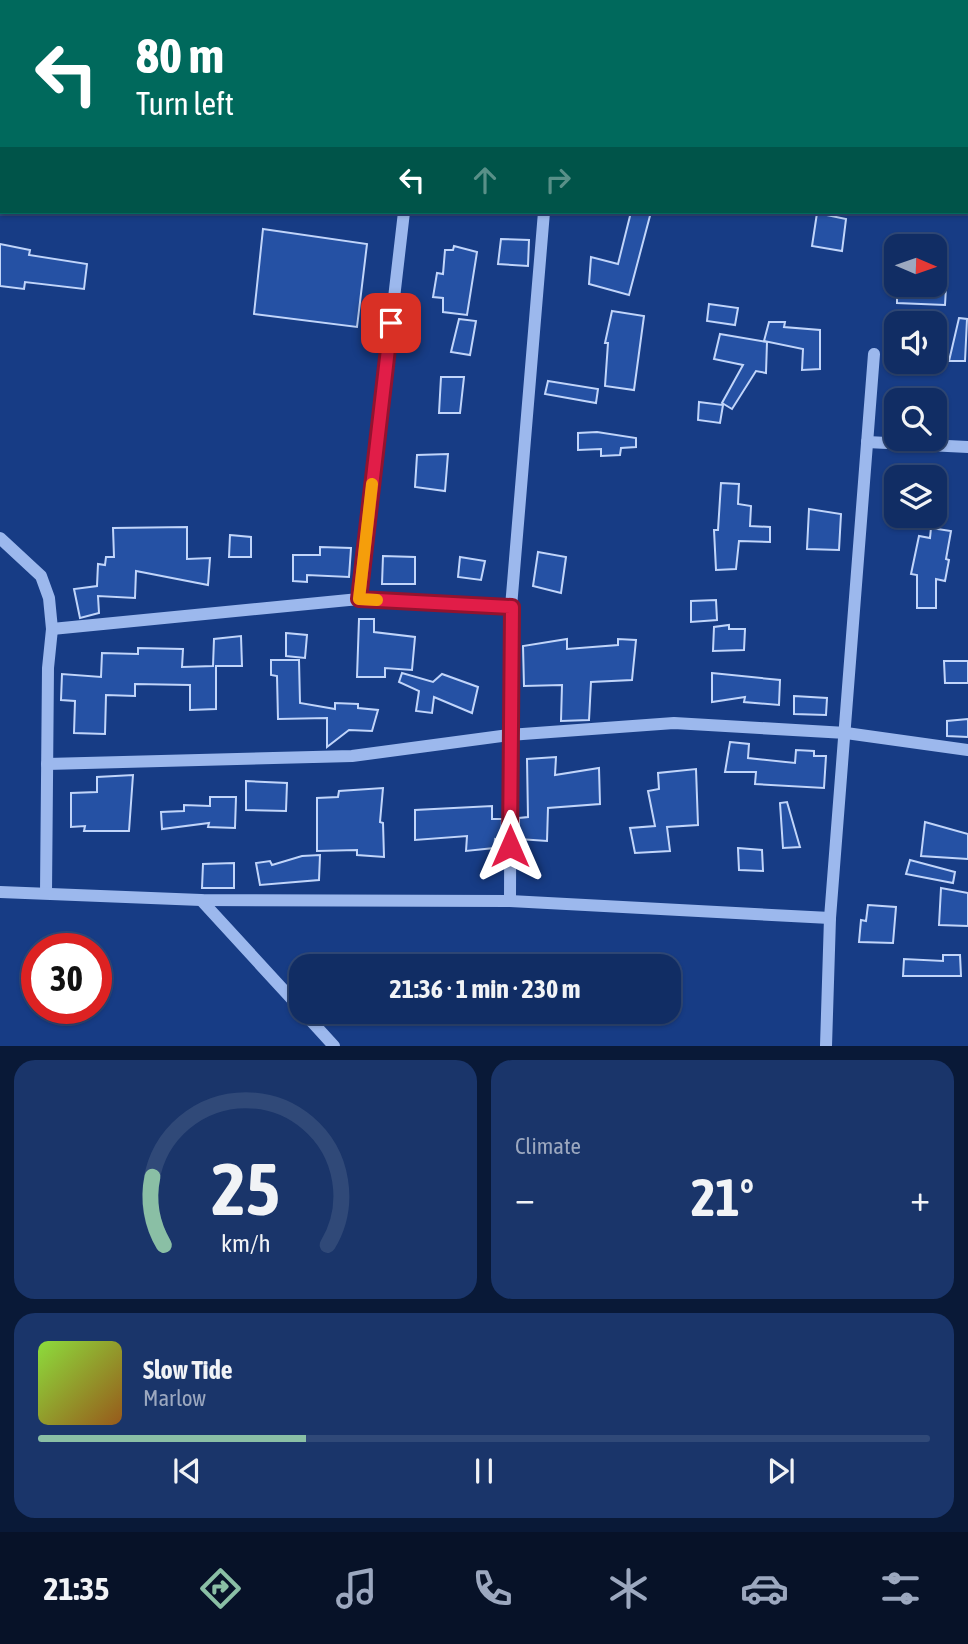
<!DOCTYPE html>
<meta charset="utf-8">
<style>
body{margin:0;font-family:"Asap Condensed",sans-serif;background:#1a356a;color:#f1f3f6;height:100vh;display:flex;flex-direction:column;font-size:26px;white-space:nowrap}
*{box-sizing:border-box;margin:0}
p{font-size:23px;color:#9ca8bf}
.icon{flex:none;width:38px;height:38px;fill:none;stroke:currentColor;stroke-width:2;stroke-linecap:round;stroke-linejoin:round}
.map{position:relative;height:1046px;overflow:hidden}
.panel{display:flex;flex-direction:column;gap:14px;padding:14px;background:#091937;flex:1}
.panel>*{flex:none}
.hud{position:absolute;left:0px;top:0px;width:970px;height:214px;box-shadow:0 2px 5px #0004,0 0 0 2px #304978;background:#00695c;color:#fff;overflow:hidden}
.needle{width:46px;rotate:92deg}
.fabs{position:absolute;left:884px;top:234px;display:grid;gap:14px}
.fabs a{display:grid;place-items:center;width:63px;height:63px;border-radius:14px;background:#112d64;box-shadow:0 2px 5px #0004,0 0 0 2px #304978;font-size:35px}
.speed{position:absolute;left:21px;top:933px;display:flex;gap:14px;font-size:35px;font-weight:700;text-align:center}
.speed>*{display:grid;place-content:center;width:91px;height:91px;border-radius:50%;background:#112d64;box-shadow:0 2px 5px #0004,0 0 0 2px #304978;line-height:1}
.speed .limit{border:10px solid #d22;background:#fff;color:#111}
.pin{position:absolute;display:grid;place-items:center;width:60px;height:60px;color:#fff;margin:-30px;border-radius:14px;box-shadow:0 4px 10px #0006}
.me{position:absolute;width:77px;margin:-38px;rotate:0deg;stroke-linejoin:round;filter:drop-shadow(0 0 5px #0008)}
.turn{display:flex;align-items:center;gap:24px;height:147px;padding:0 21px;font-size:32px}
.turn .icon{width:91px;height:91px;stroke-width:2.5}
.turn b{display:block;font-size:49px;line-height:60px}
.lanes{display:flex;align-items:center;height:66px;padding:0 21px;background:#0003;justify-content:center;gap:35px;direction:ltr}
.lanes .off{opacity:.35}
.big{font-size:52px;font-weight:700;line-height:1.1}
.panel .widget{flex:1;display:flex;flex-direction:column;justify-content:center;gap:10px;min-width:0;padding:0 24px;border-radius:21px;background:#1a356a}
.panel .dial{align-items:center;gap:0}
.dial svg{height:182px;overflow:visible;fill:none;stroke:#304978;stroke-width:7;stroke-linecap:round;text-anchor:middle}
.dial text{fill:#f1f3f6;stroke:none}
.song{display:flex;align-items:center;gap:21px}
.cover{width:84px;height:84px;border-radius:10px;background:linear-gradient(135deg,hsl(90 70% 55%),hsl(30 70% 35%))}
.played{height:7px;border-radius:4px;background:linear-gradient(90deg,#8abfa5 30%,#304978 30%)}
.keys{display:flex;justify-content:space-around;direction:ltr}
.heat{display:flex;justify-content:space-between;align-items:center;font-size:38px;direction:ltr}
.panel .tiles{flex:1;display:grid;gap:14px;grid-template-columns:1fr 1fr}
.widget:last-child{grid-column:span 2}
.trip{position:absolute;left:289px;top:954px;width:392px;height:70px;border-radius:21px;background:#112d64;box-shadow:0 2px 5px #0004,0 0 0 2px #304978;font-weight:700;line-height:70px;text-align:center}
.tabs{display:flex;height:112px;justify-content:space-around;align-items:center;background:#071228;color:#9ca8bf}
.tabs .icon{width:49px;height:49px}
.tabs .current{color:#8abfa5}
.tabs b{font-size:32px;color:#f1f3f6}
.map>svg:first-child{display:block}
.building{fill:#2551a4;stroke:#c1d5fa;stroke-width:2}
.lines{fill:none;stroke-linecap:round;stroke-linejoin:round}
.minor{stroke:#9cb8ed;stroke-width:12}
.route-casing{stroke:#92132f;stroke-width:18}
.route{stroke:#e11d48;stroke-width:12}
.slow{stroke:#f59e0b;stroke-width:12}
</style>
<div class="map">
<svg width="968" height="1046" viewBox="0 0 968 1046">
<rect width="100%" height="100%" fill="#173c85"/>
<g class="building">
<path d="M631,212H651L629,295L589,284L591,257L618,264Z"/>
<path d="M817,213L846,219L842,251L812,246Z"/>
<path d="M263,229L367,244L357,327L254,314Z"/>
<path d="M501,239L529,240L528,266L498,264Z"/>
<path d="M0,244L30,250L29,255L87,264L84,289L25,282L24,289L0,286Z"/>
<path d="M454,246L477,252L467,315L443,312V298L433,297L437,273L443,274L445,250H453Z"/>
<path d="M897,285L946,287L945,305L897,303Z"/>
<path d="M709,304L738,308L735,325L707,321Z"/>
<path d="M612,311L644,316L634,390L605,386L608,343H605Z"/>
<path d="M959,318L967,319L965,361H949Z"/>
<path d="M459,319L476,321L470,355L451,352Z"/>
<path d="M769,322H785L784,327L820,330V369L802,370L803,349L764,341Z"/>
<path d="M720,334L767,342L766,373L756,371L732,409L722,403L743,365L714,359Z"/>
<path d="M441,377H464L460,413H439Z"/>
<path d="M548,381L598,389L596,403L545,394Z"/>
<path d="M699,402L723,405L720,423L698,420Z"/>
<path d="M597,432L636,438V447L621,448L620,455L601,456V449L578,450V433Z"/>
<path d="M448,454L445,491L415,487L417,455Z"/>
<path d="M721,483L739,484L738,504L751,506L750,526L770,527V542L739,541L736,569L716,570L714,530H718Z"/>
<path d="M809,509L841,514L839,550L807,549Z"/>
<path d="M187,527V559L210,558L208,585L136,571L135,598L98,596L99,613L80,618L74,589L97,586L98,564L105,565L106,557H114L113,528Z"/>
<path d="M931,528L951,531L946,559L949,560L945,581L936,579V608H917V575L911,574L919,536L930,538Z"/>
<path d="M230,535L251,537V557H229Z"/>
<path d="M320,547L351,548L349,577L307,575V582L293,581V555H320Z"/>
<path d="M538,552L566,557L561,593L533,586Z"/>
<path d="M383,556L415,557V584H382Z"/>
<path d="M460,557L485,561L481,580L458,577Z"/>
<path d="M716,600L717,620L691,622V601Z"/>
<path d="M359,619H374V632L415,637L412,670L385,668V677H357Z"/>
<path d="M729,625V629H745L744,650L713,651L714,627Z"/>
<path d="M286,633L307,635L305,658L286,656Z"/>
<path d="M241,636L242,666H216V709L190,710V685L135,684V696L106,695L105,734L74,733L75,701L61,700L62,674L101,677L102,653L138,654V648L183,649L182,667L213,666L214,639Z"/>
<path d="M567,639V649L618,645V639L636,640L632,680L591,682L589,720L561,721L562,685L524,686L523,646Z"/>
<path d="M271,660H299L300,703L335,709V703L358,704V708L378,710L372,731L349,730L327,747V718L278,719L277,676L271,675Z"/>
<path d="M944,661H968V683H945Z"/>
<path d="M402,673L433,682L442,674L478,687L472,713L434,697L432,713L416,711L419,691L399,682Z"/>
<path d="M712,673L780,680L779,705L744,702L745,697L712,702Z"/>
<path d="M794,696L827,698L826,715L794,714Z"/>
<path d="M968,719V737L947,736V721Z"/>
<path d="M730,742L749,744L748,758L795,763L796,750L814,751V756H826L824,788L755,784L756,772H725Z"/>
<path d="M556,757L555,775L599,768L600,804L548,808L547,841L519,839V818L528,817L527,759Z"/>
<path d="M696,769L698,825L667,827L670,851L635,853L630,828L655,826L648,791L659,789L658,773Z"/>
<path d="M133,775L129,831H84L85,826L71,827V793L97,792V777Z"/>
<path d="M246,781L287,783L286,811L246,810Z"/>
<path d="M383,788L380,822L383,823L384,857L357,855V850L317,851V798L338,797L339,791Z"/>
<path d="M210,797H236L235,828L208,827L209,823L162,829L161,812L184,811V805L210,806Z"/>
<path d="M787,802L800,847L783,848L780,803Z"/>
<path d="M492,806V819H502L501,840L495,839L494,848L466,851L467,836L415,840V810Z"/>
<path d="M925,822L968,834V859L921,856Z"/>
<path d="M738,848L762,850L763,871L739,870Z"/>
<path d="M320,855L319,880L260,885L256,863L270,861L272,865L302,856Z"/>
<path d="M910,860L955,872L953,883L906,874Z"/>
<path d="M234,863V888H202L203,864Z"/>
<path d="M941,888L968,893V926L939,925Z"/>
<path d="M868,905L896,907L893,943L859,942L861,920L866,921Z"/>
<path d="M943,955H960L961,976H903L904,959L943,961Z"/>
</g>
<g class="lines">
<g class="minor">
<path d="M429,2V0"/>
<path d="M575,2L576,0"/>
<path d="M867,442L968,447"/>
<path d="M0,538L41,576L49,598L52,629L48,668L46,893"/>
<path d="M359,599L404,212"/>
<path d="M52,629L359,599L511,607"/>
<path d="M47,764L352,756L509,735L674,723L846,733L968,750"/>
<path d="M0,892L201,900L510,901L830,918"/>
<path d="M201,900L301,1009"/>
<path d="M510,901L511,607L544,212"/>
<path d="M303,1012L334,1046"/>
<path d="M826,1046L830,918L874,354"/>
</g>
</g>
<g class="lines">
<defs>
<path id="route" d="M391,323L359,599L512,607L510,846"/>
</defs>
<use href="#route" class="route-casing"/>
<use href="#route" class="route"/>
<path class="slow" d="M372,484L359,599L377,600"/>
</g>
</svg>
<div class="fabs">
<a><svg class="needle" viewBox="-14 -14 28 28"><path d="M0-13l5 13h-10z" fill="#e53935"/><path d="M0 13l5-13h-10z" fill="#9ca8bf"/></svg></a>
<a><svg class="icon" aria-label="sound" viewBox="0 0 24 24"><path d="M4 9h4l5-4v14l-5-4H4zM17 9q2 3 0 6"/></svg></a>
<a><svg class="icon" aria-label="search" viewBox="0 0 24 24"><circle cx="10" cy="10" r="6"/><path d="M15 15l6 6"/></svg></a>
<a><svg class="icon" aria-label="layers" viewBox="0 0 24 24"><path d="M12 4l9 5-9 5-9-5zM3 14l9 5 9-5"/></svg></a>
</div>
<div class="speed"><div class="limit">30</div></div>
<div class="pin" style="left:391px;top:323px;background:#d93025"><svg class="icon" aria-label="arrive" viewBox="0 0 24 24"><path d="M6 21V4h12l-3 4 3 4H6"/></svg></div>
<svg class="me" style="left:510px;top:846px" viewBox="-20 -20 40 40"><path d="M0-17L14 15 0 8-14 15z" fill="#e11d48" stroke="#fff" stroke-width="4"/></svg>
<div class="trip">21:36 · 1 min · 230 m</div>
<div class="hud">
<div class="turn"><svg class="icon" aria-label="left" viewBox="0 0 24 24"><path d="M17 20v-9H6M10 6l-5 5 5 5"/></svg><div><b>80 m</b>Turn left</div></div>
<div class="lanes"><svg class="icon" aria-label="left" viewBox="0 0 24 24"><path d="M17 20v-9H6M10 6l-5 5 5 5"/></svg><svg class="icon off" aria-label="ahead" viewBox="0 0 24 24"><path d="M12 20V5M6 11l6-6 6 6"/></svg><svg class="icon off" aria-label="right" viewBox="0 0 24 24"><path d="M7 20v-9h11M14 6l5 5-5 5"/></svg></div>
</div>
</div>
<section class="panel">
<div class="tiles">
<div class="widget dial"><svg viewBox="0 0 100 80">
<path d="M14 69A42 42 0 1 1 86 69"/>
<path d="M14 69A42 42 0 0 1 9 39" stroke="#8abfa5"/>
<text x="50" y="56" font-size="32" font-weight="700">25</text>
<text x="50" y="72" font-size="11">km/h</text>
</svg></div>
<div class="widget"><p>Climate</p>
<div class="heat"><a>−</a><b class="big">21°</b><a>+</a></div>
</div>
<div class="widget">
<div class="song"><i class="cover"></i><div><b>Slow Tide</b><p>Marlow</p></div></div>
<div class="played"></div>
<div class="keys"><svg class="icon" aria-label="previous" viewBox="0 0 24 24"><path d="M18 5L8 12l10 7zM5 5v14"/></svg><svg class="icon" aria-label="pause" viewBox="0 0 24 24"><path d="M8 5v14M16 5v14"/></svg><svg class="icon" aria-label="next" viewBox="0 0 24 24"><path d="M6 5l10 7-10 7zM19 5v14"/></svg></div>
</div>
</div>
</section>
<nav class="tabs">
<b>21:35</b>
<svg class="icon current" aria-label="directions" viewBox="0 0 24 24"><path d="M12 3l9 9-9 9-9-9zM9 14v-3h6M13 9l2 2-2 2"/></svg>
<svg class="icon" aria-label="music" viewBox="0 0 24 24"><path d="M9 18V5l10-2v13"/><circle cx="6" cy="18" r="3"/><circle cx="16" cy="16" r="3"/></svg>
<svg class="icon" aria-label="phone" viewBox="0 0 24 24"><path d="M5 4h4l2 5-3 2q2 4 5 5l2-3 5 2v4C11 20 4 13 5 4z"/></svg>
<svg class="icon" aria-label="climate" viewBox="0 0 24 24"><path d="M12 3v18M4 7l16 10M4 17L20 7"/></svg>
<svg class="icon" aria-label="car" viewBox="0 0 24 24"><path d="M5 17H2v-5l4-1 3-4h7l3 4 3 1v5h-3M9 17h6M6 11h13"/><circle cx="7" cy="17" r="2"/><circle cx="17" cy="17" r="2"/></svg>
<svg class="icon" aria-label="filters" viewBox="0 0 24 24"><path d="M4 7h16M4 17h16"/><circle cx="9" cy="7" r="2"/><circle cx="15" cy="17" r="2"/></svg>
</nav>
